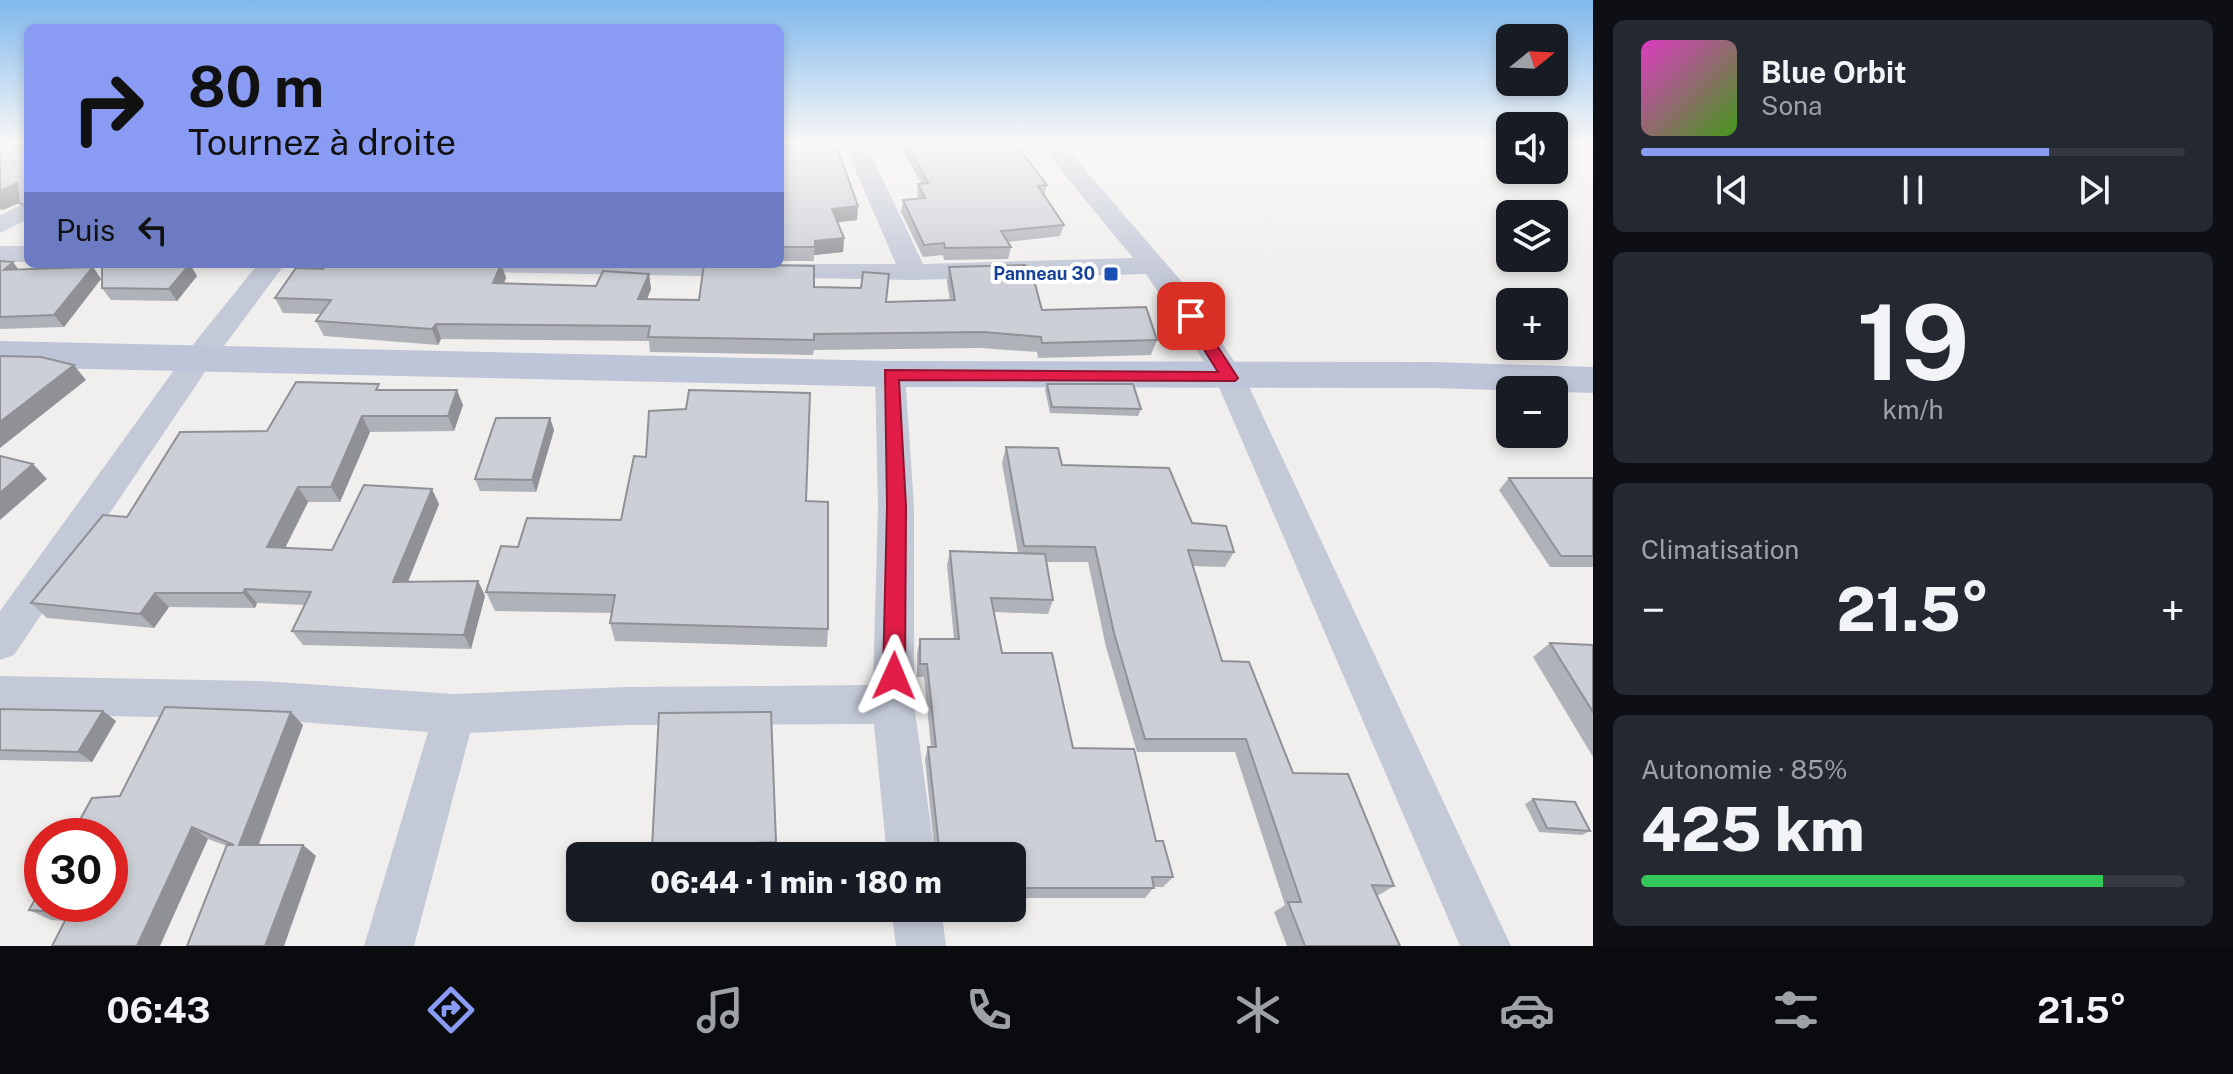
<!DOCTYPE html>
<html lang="fr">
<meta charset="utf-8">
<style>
body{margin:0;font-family:"Public Sans",sans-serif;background:#242831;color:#f1f3f6;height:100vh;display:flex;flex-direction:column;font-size:30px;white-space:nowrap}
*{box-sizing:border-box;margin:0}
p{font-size:26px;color:#9ea1a6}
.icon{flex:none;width:44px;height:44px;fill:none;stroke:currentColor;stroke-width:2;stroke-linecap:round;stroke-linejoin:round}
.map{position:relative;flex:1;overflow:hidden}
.details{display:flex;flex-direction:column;gap:20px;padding:20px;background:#0d0f14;width:640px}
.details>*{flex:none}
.top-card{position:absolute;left:24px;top:24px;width:760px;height:244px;border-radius:12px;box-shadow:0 4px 12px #0003;background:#899bf3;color:#111;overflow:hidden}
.needle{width:52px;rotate:72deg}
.tools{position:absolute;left:1496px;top:24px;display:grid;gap:16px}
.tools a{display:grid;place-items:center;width:72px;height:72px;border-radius:12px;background:#171b24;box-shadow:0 4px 12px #0003;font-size:40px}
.speed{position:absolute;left:24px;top:818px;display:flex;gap:16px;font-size:40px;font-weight:700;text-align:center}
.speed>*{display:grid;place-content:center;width:104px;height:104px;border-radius:50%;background:#171b24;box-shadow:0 4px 12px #0003;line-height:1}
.speed .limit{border:12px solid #d22;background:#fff;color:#111}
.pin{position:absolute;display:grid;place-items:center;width:68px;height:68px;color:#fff;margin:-34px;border-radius:16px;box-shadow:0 4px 12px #0006}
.me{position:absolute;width:88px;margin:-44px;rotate:1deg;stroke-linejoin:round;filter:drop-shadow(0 0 6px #0008)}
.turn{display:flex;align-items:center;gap:28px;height:168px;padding:0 32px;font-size:36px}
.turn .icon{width:104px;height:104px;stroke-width:2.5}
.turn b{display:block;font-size:56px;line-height:68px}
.then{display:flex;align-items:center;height:76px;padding:0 32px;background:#0003;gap:16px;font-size:30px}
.big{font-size:60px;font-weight:800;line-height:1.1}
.details .widget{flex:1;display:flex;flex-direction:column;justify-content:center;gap:12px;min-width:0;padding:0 28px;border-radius:12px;background:#242831}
.details .dial{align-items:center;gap:0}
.dial b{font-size:104px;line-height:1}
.song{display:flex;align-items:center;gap:24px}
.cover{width:96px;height:96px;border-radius:12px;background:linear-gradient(135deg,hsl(310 70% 55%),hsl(100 70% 35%))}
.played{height:8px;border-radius:4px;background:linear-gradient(90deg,#899bf3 75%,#363941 75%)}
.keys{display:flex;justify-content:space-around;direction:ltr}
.heat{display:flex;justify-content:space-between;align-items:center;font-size:44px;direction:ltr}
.charge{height:12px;border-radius:6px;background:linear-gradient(90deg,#34c759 85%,#363941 0)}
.trip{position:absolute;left:566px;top:842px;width:460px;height:80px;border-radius:12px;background:#171b24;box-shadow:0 4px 12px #0003;font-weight:800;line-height:80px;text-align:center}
.tab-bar{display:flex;height:128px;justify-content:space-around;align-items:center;background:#090b0e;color:#9ea1a6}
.tab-bar .icon{width:56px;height:56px}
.tab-bar .on{color:#899bf3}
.tab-bar b{font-size:36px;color:#f1f3f6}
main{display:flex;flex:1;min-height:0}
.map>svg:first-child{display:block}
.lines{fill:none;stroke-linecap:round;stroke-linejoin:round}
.street{fill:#c4c9d8;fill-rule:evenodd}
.secondary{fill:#bfc5d9;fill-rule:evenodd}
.wall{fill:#b0b2b9}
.shaded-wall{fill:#909196}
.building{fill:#cdcfd7;stroke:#909196;stroke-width:2}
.route{fill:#e11d48;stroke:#92132f;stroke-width:2}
.transit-dot{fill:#1a4fb4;stroke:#fff;stroke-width:3}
.labels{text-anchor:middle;stroke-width:8;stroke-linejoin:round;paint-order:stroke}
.far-transit-label{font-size:18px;font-weight:bold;fill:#164399;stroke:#fff;text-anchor:end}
</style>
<main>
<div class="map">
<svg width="1593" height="946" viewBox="0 0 1593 946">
<rect width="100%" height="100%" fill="#f1efee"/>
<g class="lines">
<g class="street">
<path d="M843,142H865L923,264L1133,258L1038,142H1061L1182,282L1245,378L1511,946H1460L1215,378L1146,274L913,280L486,272L477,270L473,264H896Z"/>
<path d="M28,202V219L0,233V215Z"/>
<rect x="0" y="246" width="28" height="16"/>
<path d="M258,264H285L209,366L14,655L0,660V611L187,352Z"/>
<path d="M890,364L901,367L905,374L914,506V704L935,856H887L874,724L626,725L470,733L414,946H364L428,732L262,719L0,714V676L262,681L454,694L626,687L873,685L878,506L875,374L879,367Z"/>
<path d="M891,908H941L946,946H896Z"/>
</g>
<path class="secondary" d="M0,341L890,361L1434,362L1593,367V393L1434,388L890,387L0,367Z"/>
</g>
<g class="wall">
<path d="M0,142H28V215L19,203L3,210H0Z"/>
<path d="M780,142L857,220L837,222L844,238L843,252L814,255V261H780Z"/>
<path d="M898,142H1014L1047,185L1044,196L1064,225L1060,236L1008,242L1011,247L1008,259L944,260L943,255L923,257L901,212L903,200L919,199L917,195L918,184L921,183Z"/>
<path d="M0,261L19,270L93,267L101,279L64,327L0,329Z"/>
<path d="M327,264H502L506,278L504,284L596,286L649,274L651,289L647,299L699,300L814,287L886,302L950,300L947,282L949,267L1042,310L1157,340L1151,355L1038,358L1037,352L981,348L814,350L813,355L650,352L649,341L441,339L438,345L324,336L316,321L320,314L283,313L275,298L323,269Z"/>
<path d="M197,276L177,301L111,300L102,288Z"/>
<path d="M1047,384L1141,409L1138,416L1050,413L1045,390Z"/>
<path d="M382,390L463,405L454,431L370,432L340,502H308L285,548L332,550L439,504L408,582L478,581L485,596L471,649L303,645L292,631L304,605L257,603L255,608L169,607L154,628L47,618L31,603L127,517L267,431Z"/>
<path d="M550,418L554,430L536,492L480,491L475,479Z"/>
<path d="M1006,447L1062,465L1192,523L1234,552L1225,567L1192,566L1222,661L1293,773L1394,886L1377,896L1400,946H1287L1274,912L1285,905L1235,752H1137L1106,647L1088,562H1046L1053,600L1048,614L994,612L1002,653L1073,748L1156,841L1173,877L1163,887H1154L1145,898H1014L1013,891H1012V856H935L925,759L928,747H931L924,677H917V653L920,639H954L947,565L950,551L1018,553L1002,463Z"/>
<path d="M646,457L806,501L828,629L827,647L615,641L610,623L612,613L495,611L486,592L518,547L621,520Z"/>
<path d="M1509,478H1593V567H1550L1499,490Z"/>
<path d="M1550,643L1593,645V757L1533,657Z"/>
<path d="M0,709L103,711L116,721L92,762L0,760Z"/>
<path d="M771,712L777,855L750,856H654L652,848Z"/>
<path d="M303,725L259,845H303L316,856L227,846L208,839L65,921L51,920L29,910L120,796Z"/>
<path d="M1533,799L1590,831L1582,835L1539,832L1525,804Z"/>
</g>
<g class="shaded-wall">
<path d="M17,183L28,199L3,210L0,207V191Z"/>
<path d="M858,206L857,220L831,223L832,209Z"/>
<path d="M844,238L843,252L814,255L815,241Z"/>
<path d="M13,262L22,274L4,270Z"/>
<path d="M190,264L197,276L177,301L169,289Z"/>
<path d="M501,264L506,278L497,298L493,283Z"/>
<path d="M93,267L101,279L64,327L54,315Z"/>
<path d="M649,274L651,289L641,314L638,299Z"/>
<path d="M436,324L441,339L438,345L432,329Z"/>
<path d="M74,365L86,380L0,448V422Z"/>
<path d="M457,390L463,405L454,431L448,416Z"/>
<path d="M362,416L370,432L340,502L331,487Z"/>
<path d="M550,418L554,430L536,492L532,480Z"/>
<path d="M33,464L47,479L0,520V493Z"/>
<path d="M298,487L308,502L278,562L267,547Z"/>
<path d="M432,489L439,504L402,596L393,582Z"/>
<path d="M478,581L485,596L471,649L464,635Z"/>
<path d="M245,589L257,603L255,608L243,593Z"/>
<path d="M155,593L169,607L154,628L140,614Z"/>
<path d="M103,711L116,721L92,762L78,752Z"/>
<path d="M291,712L303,725L254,856L239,845Z"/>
<path d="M192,827L208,839L160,946H137Z"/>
<path d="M303,845L316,856L284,946H265Z"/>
</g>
<g class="building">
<path d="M0,142H28V206L19,203L17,183L0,191Z"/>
<path d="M780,142H835L858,206L832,209L844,238L815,241V247H780Z"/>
<path d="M906,142H1014L1047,185L1038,186L1064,225L1001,231L1011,247L945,248L944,243L924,245L903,200L925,198L918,184L928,183Z"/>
<path d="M0,261L13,262L4,270L93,267L54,315L0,317Z"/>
<path d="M190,264L169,289L102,288V267Z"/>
<path d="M327,264H501L493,283L596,286L603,271L649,274L638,299L699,300L704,264L814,266V287L861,288L863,272L889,274L886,302L955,300L949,267L1025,265L1032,273L1042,310L1146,307L1157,340L1042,343L1041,337L984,332L814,334V340L648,337L650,326L436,324L432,329L316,321L331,300L275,298L296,268L323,269Z"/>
<path d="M0,356L41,357L74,365L0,422Z"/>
<path d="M296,382L379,384L376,390H457L448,416H362L331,487H298L267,547L332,550L364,485L432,489L393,582L478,581L464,635L292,631L311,592L245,589L243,593H155L140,614L31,603L103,515L127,517L180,432L267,431Z"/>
<path d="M1047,384H1133L1141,409L1052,407Z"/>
<path d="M689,390L810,393L806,501L828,502V629L610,623L615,595L486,592L501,546L518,547L527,518L621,520L634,456L646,457L649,411L686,409Z"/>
<path d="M496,418H550L532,480L475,479Z"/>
<path d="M1006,447L1058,448L1062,465L1169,468L1192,523L1226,526L1234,552L1188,550L1222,661L1249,662L1293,773L1348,774L1394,886L1372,885L1400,946H1305L1288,902H1301L1246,739H1145L1114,633L1095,547L1024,546Z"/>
<path d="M0,456L33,464L0,493Z"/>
<path d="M1509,478H1593V556H1561Z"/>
<path d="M950,551L1045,554L1053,600L991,598L1002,653H1052L1073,748L1134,749L1156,841H1163L1173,877H1152L1154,888H1020L1019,881H1012V856H940L928,747H936L927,664H920V639H959Z"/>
<path d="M1550,643L1593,645V712Z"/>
<path d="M165,707L291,712L239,845H303L265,946H187L227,845H234L192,827L137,946H52L69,913L29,910L42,887V904H110V836H71L92,798L120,796Z"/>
<path d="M0,709L103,711L78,752L0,750Z"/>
<path d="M771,712L776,842L652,848L659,713Z"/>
<path d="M1533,799L1575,802L1590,831L1547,828Z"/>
</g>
<linearGradient id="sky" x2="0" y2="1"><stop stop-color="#7fb8ec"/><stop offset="0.52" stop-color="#f9f8f7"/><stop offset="1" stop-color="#f9f8f7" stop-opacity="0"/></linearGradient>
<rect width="1593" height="274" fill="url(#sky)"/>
<path class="route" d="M1185,313H1196L1238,378L1235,381L899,380L906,506L905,676L902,683L894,686L886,683L883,676L887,506L885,370L1218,372L1183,316Z"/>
<rect class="transit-dot" x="1103" y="266" width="16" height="16" rx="4"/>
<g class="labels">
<g class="far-transit-label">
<text x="1095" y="280">Panneau 30</text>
</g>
</g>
</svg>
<div class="tools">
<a><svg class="needle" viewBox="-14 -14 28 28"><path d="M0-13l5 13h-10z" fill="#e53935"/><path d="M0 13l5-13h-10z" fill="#9ea1a6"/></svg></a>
<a><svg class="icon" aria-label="sound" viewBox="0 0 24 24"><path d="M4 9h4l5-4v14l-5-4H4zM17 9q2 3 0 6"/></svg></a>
<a><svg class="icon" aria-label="layers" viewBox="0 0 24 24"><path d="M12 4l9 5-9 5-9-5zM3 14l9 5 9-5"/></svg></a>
<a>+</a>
<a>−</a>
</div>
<div class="speed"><div class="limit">30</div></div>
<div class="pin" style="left:1191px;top:316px;background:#d93025"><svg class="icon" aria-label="arrive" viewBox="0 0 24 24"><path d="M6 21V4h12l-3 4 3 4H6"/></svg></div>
<svg class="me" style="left:894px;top:676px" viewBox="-20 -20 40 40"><path d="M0-17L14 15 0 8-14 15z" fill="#e11d48" stroke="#fff" stroke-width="4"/></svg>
<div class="trip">06:44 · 1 min · 180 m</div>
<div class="top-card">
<div class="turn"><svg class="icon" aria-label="right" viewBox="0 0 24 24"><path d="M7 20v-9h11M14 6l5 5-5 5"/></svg><div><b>80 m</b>Tournez à droite</div></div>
<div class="then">Puis<svg class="icon" aria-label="left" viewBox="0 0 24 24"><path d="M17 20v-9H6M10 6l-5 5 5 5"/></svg></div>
</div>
</div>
<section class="details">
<div class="widget">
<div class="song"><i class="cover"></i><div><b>Blue Orbit</b><p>Sona</p></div></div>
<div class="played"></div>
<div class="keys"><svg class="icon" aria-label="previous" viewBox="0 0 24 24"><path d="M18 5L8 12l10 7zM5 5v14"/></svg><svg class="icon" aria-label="pause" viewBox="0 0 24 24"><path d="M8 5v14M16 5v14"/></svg><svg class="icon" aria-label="next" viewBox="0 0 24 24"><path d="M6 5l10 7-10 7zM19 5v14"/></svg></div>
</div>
<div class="widget dial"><b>19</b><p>km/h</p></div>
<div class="widget"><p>Climatisation</p>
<div class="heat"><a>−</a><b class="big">21.5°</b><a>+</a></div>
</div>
<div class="widget"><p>Autonomie · 85%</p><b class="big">425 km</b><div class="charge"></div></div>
</section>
</main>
<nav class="tab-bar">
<b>06:43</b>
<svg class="icon on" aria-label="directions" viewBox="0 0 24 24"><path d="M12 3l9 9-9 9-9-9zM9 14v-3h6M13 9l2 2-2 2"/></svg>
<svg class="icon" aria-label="music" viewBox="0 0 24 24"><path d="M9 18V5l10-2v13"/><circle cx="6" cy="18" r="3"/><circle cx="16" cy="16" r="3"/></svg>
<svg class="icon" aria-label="phone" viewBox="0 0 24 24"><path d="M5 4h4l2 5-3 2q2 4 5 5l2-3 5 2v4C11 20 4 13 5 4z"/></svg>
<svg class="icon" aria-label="climate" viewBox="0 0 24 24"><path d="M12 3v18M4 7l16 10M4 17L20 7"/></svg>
<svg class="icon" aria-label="car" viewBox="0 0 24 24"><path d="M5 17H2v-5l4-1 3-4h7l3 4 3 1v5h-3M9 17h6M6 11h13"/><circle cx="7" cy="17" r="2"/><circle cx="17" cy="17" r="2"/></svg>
<svg class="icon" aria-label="filters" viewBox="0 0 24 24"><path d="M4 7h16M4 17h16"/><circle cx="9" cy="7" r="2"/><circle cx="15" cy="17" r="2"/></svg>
<b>21.5°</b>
</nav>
